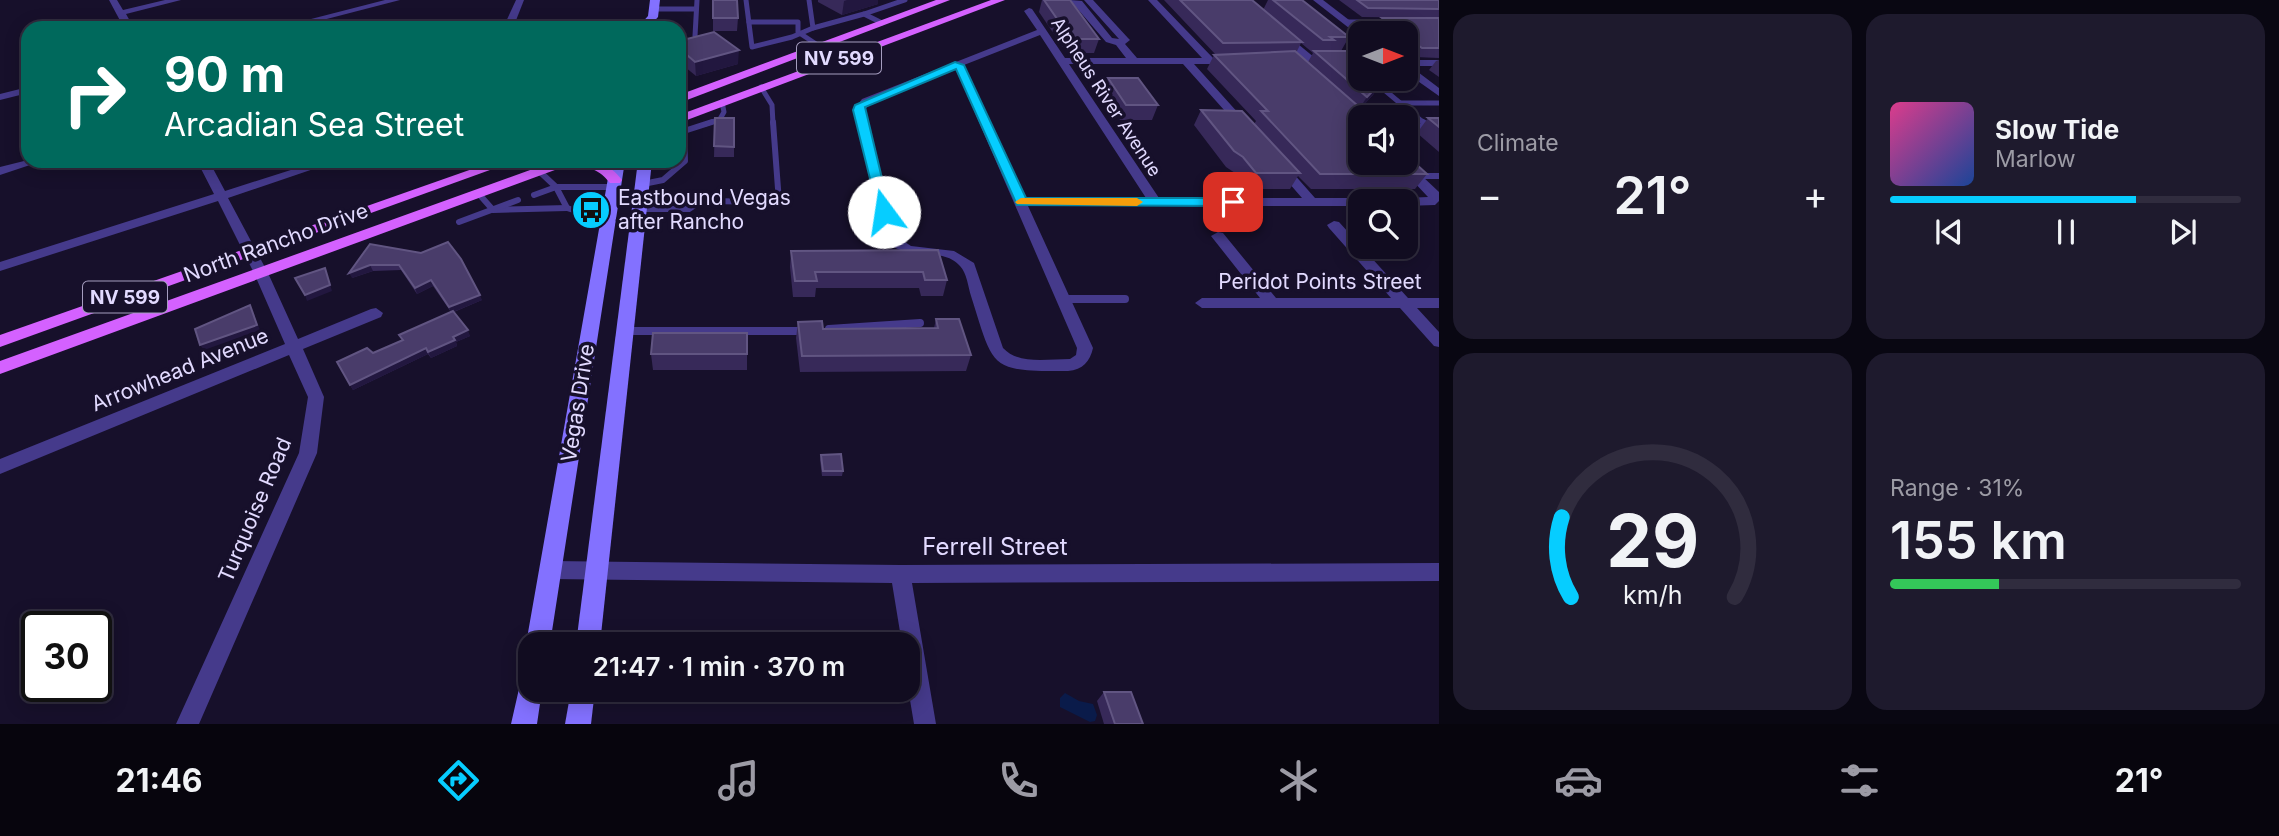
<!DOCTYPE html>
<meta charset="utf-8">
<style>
body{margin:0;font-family:Inter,sans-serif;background:#1e1a2d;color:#f1f3f6;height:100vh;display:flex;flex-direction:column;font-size:26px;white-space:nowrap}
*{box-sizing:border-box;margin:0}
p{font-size:23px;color:#9c9ba5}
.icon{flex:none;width:38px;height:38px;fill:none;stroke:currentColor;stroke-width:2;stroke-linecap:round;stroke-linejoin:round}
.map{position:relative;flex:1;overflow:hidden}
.side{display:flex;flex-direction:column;gap:14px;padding:14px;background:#090712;width:840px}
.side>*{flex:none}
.hud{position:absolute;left:21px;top:21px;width:665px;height:147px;border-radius:21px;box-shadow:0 4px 18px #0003,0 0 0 2px #302c3e;background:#00695c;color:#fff;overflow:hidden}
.needle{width:46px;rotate:90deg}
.fabs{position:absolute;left:1348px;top:21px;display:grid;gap:14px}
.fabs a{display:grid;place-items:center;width:70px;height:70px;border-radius:14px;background:#110c20;box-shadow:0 4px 18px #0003,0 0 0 2px #302c3e;font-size:35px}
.speed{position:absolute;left:21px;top:611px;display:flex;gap:14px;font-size:35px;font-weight:700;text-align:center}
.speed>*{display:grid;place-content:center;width:91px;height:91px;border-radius:50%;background:#110c20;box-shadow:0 4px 18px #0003,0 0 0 2px #302c3e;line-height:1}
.speed .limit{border:4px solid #111;border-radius:10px;background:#fff;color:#111}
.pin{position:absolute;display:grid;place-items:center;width:60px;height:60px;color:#fff;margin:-30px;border-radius:14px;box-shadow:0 4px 10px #0006}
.me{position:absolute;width:77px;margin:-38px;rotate:346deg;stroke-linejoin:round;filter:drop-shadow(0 0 5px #0008)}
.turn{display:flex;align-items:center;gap:24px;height:147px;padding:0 28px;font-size:32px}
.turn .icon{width:91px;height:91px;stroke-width:2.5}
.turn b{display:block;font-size:49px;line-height:60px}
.big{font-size:52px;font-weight:600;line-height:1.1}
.side .tile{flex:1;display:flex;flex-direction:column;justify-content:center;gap:10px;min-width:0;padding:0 24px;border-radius:21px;background:#1e1a2d}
.side .dial{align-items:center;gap:0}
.dial svg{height:182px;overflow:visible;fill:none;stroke:#302c3e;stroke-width:7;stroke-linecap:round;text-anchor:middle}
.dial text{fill:#f1f3f6;stroke:none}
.song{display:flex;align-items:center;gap:21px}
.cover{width:84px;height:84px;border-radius:10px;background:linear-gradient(135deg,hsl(330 70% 55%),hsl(220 70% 35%))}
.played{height:7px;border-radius:4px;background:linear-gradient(90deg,#06cdff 70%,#302c3e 70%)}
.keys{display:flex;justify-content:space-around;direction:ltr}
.heat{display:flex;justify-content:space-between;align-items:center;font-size:38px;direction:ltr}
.charge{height:10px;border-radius:5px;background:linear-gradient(90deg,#34c759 31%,#302c3e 0)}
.side .tiles{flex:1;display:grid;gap:14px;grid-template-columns:repeat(2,1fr)}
.trip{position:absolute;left:518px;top:632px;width:402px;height:70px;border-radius:21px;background:#110c20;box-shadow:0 4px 18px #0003,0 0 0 2px #302c3e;font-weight:600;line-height:70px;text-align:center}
.tabs{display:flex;height:112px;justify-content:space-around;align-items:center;background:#07050d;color:#9c9ba5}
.tabs .icon{width:49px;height:49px}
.tabs .on{color:#06cdff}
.tabs b{font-size:32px;color:#f1f3f6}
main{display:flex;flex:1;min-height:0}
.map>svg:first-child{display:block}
.water{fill:#0a1b4a}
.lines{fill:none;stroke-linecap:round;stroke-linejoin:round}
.lane-far2{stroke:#453a8b;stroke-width:5}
.lane-far1{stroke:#453a8b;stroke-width:6}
.lane{stroke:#453a8b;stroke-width:8}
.street{fill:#453a8b;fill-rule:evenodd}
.secondary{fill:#8371ff;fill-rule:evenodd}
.primary{fill:#d461ff;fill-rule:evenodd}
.wall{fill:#372959;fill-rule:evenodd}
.shaded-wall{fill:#22173f}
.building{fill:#493c6a;stroke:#615582;stroke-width:2}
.route{fill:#06cdff;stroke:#0485a6;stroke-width:2}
.slow{fill:#f59e0b}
.labels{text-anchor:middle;stroke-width:7;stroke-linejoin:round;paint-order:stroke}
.far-street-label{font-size:18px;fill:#e2daff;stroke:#17102b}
.shield{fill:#17102b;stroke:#a59dbf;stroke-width:2}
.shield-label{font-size:19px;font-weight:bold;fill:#e2daff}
.poi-label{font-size:21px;fill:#e2daff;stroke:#17102b;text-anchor:start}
.street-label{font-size:21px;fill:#e2daff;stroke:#17102b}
.near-street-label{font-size:24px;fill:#e2daff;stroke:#17102b}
</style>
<main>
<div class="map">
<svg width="1439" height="724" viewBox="0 0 1439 724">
<rect width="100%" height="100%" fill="#17102b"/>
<path class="water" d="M1065,693L1079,701L1093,704L1097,715L1095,721L1090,722L1060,707V698Z"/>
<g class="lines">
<g class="lane-far2">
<path d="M746,0L752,47L792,37L813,28"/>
<path d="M809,0L813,28L864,14L882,23"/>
<path d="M654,9H696"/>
<path d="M864,14L905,0"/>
<path d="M749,22H798V32L819,46"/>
<path d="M1347,22H1387"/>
<path d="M695,36L697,0"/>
<path d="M1375,82L1425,124"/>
<path d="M761,87L772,105L773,124"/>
<path d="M1400,103H1439"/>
<path d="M706,124L720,119L724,112L722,102"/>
</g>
<g class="lane-far1">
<path d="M1405,127H1422L1426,124L1423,122"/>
<path d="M539,171L556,187H614"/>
<path d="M1417,176H1439"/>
<path d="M643,184L663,180L685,161L684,131L712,122"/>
<path d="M478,193L493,210L567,208"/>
<path d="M534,195L556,187L567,208L586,214L609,215"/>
<path d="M640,209H689L701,201L779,202L773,122"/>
<path d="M459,222L518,200"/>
</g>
<g class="lane">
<path d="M1064,299H1125"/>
<path d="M829,329L920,323"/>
<path d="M626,331H805"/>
</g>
<g class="street">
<path d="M109,0H117L123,10L165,0H181L126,14L134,28H124Z"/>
<path d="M385,0H400L292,28H276Z"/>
<path d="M516,0H524L513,28H503Z"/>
<path d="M1070,0L1082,1L1112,38L1119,39L1084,0H1093L1128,38L1130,40L1125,44L1137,58H1202L1148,0H1157L1213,58H1231L1236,61L1231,64H1194L1249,125L1251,127L1245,130L1241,129L1183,64H1069L1159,198H1302L1275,167L1281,163L1285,164L1315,198H1360L1366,201H1360V206H1028L1093,348C1090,361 1083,370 1068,371C988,372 994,368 971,296C968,287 967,273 960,266C941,244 906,266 883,237L854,110L862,99L1037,30L1024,11L1029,8L1032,9L1065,58H1126L1116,45L1106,42ZM1040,35L1146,198H1025L964,65ZM956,69L1077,348L1076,355L1070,359C1047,359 1019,365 1003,348L974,263L954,251L911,246L896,236L865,110L870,103Z"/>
<path d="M1313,0H1323L1366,33L1358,35Z"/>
<path d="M1281,35H1287L1315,58V62H1307L1281,39Z"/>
<path d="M1405,60H1439V66H1410L1439,88V96L1405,72Z"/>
<path d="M28,87V93L0,100V94Z"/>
<path d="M28,160L42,161L0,175V167Z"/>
<path d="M1405,160L1439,192V201L1435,205L1405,206V201H1399L1405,198L1428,197L1396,163H1405Z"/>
<path d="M197,161H209L225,191L319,161H337L228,198L268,273L298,339L371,309L376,308L383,313L381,317L303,349L324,397L317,453L199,724H176L299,453L308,397L289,355L0,474V459L285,344L254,273L218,201L0,271V262L214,194Z"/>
<path d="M1334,221L1339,222L1408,298H1439V308H1417L1439,332V347L1434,346L1400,308H1202L1195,303L1202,298H1260L1211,236L1218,232L1223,233L1276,298H1391L1329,228L1327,225Z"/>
<path d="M551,561L901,565L1439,563V581L912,583L936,724H914L908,688V644H902L892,583L551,579L544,576L541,570L544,564Z"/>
</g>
<g class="secondary">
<path d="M650,0H660L658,17L648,28H637L648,16Z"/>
<path d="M611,161H625L550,644H530V652L526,644Z"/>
<path d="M638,161H652L600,644H576Z"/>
<path d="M530,677V690H542L537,724H511L521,680Z"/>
<path d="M571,690H595L591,724H565Z"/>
</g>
<g class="primary">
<path d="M936,0H950L679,103V95Z"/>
<path d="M991,0H1005L679,123V115Z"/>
<path d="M495,161H515L0,347V335Z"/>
<path d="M555,161C581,161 604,156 622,180L620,183H610C597,166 584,166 563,167L0,374V361Z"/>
</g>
</g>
<g class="wall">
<path d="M713,0L738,18L737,31H713Z"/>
<path d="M818,0H878V4L842,15L818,2Z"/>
<path d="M1042,0H1070L1099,39L1094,53H1067L1039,12Z"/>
<path d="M1164,0H1252L1263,10L1268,0H1302L1349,37L1341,51L1383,80L1373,95L1358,111L1427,174L1415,189H1311L1298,176L1290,189H1248L1235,173L1226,167L1194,125L1201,110L1254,124L1256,121L1207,69L1214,55H1216ZM1301,43L1313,53L1308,62L1296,53Z"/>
<path d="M1339,0H1439V18L1362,17Z"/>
<path d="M1382,18H1439V58L1415,57L1405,50V33H1384L1376,27Z"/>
<path d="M679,41L738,64L696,76L679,62Z"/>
<path d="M1439,60V77L1429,70L1436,61Z"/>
<path d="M1108,78L1158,105L1152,120H1120L1102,92Z"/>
<path d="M715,118H734V157H714Z"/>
<path d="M1428,118H1439V152L1417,133Z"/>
<path d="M370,244L482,300L454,312L470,336L456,342L457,346L431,358L428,354L353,390L337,362L373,353L402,341L399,335L451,312L433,286L417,294L401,270L373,271L352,278Z"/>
<path d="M938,250L947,280L943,296H921L919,288H816L815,297H793L790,267L791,251Z"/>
<path d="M936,319L971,355L966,371L800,372L796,338L798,322L823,329L934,328Z"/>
<path d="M651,354H747V370H653Z"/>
<path d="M821,455L843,471L842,476H822L820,460Z"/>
<path d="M1104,692L1143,724H1104L1097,701Z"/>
</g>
<g class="shaded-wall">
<path d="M847,0H878V4L842,15L844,1Z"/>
<path d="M739,50L738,64L696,76L695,62Z"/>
<path d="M1383,80L1373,95L1357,112L1367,97Z"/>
<path d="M370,265L373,271L352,278L349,273Z"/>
<path d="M325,268L332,291L307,301L305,295Z"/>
<path d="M431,280L433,286L417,294L415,288Z"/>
<path d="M480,295L482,300L451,313L449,307Z"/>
<path d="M250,305L260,330L204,350L200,345Z"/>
<path d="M468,330L470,336L456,342L457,346L431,358L428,352L453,337Z"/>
<path d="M426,348L428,354L353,390L350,385Z"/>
</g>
<g class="building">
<path d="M713,0H737L738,18H713Z"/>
<path d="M1044,0H1070L1099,39H1071Z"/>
<path d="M1180,0H1252L1302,42L1223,43Z"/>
<path d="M1273,0H1302L1349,37H1330L1334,40H1323Z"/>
<path d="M1357,0H1439V9L1368,8Z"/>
<path d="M1382,18H1439V48H1422L1405,36V33H1402Z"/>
<path d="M714,32L739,50L695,62L679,48L684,47L679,43V41Z"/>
<path d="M1295,51L1358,106L1356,109L1365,117H1360V163H1405V154L1427,174H1320L1261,111H1268L1214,55Z"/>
<path d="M1314,51H1348L1360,61V79H1381L1383,80L1367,97Z"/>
<path d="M1108,78H1138L1158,105H1126Z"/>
<path d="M1201,110L1242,111L1300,173H1256L1243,157L1234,151Z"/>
<path d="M715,118H734V147L714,146Z"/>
<path d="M1428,118H1439V127Z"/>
<path d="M448,242L461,259L480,295L449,307L431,280L415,288L399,265H370L349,273L370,244L421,253Z"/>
<path d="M938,250L947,280H925L923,272H815L817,281H795L791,251Z"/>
<path d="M325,268L330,285L305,295L295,278Z"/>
<path d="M250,305L257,325L200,345L195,329Z"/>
<path d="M453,311L468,330L453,337L455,340L428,352L426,348L350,385L337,362L367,348L373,353L403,340L399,335Z"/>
<path d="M936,319H959L971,355L802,356L798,322L822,321L823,329L938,328Z"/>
<path d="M653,333H747V354H651Z"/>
<path d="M841,454L843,471H823L821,455Z"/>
<path d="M1104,692H1131L1143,724H1115Z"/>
</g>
<path class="route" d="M955,62L964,65L1026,198H1233L1240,202L1233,206L1017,205L956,69L865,107L890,212L884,216L879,215L853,110L855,105Z"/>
<path class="slow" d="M1021,198H1137L1143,202L1137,206L1017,204L1015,202Z"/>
<defs>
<symbol id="bus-disc" viewBox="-11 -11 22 22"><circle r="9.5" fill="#06cdff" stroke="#17102b"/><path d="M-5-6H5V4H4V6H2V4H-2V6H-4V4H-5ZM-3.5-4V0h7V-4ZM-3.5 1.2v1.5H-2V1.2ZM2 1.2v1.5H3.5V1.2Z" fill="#111"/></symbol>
</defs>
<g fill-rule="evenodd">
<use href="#bus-disc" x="569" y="188" width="44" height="44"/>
</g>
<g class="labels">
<g class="far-street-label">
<text transform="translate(1106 97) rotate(57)" y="6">Alpheus River Avenue</text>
</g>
<g class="shield">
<rect x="797" y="42.5" width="84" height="31" rx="5"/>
<rect x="83" y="281.5" width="84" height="31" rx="5"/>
</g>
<g class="shield-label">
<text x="839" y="65">NV 599</text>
<text x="125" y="304">NV 599</text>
</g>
<g class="poi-label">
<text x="618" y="205">Eastbound Vegas<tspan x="618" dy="24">after Rancho</tspan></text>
</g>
<g class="street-label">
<text transform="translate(276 243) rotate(-20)" y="7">North Rancho Drive</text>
<text x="1320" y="289">Peridot Points Street</text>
<text transform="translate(180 370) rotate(-22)" y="7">Arrowhead Avenue</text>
<text transform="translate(578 403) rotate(-81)" y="7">Vegas Drive</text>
<text transform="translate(255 510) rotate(-67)" y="7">Turquoise Road</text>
</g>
<g class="near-street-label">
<text x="995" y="555">Ferrell Street</text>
</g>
</g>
</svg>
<div class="fabs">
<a><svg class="needle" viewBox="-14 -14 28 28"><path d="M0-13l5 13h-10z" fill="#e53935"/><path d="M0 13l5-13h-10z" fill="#9c9ba5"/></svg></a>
<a><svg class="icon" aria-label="sound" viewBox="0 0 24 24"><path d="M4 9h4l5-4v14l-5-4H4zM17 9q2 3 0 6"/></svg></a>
<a><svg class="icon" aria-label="search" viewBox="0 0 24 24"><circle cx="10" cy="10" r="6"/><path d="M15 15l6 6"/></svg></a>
</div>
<div class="speed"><div class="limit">30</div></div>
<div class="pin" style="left:1233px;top:202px;background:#d93025"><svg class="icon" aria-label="arrive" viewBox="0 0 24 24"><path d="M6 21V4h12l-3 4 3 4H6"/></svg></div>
<svg class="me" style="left:884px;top:212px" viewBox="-20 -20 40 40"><circle r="19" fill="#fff"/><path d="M0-13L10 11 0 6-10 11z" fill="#06cdff"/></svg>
<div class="trip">21:47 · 1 min · 370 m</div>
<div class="hud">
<div class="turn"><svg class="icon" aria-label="right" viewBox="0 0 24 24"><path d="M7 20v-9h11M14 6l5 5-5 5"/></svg><div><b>90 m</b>Arcadian Sea Street</div></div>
</div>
</div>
<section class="side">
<div class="tiles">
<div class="tile"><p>Climate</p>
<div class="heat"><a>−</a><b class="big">21°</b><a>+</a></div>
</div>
<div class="tile">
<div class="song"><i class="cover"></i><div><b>Slow Tide</b><p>Marlow</p></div></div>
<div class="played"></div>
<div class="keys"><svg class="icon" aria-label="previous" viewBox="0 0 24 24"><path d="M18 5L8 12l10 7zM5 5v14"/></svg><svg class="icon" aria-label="pause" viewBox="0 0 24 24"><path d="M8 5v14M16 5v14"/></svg><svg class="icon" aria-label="next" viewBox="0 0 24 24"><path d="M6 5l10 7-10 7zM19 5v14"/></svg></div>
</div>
<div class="tile dial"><svg viewBox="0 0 100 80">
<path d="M14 69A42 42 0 1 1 86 69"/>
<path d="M14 69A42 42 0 0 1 10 34" stroke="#06cdff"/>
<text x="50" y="56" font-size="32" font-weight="700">29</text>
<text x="50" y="72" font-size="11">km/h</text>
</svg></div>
<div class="tile"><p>Range · 31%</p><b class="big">155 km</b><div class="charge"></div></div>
</div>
</section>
</main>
<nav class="tabs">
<b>21:46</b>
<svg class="icon on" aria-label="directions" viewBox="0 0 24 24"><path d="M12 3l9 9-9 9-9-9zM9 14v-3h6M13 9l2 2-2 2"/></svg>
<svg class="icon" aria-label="music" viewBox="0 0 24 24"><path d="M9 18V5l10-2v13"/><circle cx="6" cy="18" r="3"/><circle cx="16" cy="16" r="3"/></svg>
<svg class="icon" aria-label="phone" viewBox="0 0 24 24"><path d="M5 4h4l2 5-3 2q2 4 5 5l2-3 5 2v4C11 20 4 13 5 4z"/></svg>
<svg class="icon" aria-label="climate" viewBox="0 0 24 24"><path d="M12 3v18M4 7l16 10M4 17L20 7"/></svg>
<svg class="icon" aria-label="car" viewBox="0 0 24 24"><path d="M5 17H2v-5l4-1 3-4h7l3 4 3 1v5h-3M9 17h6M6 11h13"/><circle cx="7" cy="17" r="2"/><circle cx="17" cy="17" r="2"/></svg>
<svg class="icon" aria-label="filters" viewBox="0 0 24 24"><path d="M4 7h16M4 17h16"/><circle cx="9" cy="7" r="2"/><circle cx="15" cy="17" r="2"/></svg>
<b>21°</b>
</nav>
